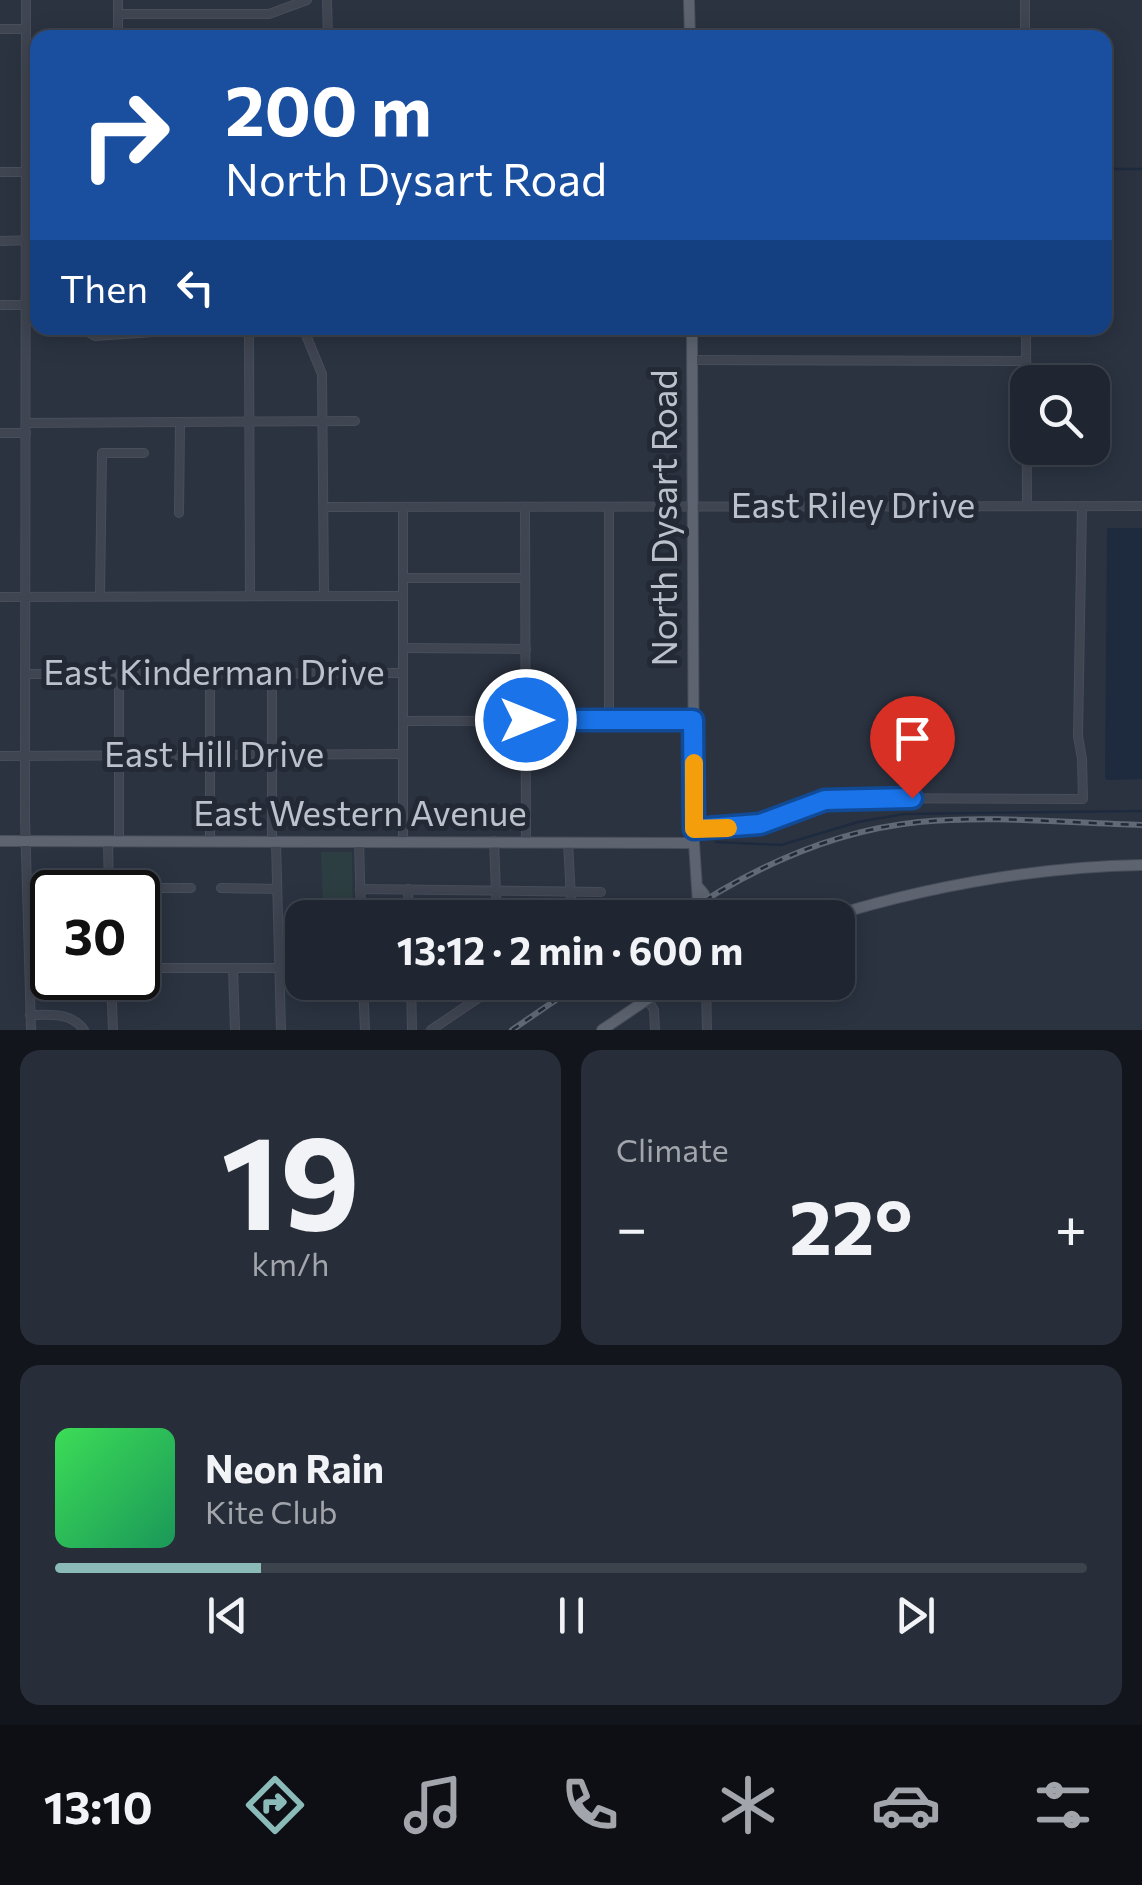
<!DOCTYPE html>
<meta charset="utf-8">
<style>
body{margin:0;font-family:Commissioner,sans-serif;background:#282e39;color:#f1f3f6;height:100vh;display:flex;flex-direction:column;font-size:38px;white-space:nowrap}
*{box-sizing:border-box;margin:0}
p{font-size:32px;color:#a2a5ab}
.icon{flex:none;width:55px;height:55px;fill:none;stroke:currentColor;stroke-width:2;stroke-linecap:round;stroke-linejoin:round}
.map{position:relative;height:1030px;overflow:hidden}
.side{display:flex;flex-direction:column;gap:20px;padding:20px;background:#12151b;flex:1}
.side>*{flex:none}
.banner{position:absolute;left:30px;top:30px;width:1082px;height:305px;border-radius:20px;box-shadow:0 5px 25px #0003,0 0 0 2px #3d434d;background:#1a4fa0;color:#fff;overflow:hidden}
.buttons{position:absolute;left:1010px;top:365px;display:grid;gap:20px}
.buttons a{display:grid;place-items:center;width:100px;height:100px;border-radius:20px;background:#202631;box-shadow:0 5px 25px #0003,0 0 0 2px #3d434d;font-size:50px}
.speed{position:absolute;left:30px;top:870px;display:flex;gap:20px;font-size:50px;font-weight:700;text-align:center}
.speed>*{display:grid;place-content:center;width:130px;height:130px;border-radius:50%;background:#202631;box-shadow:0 5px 25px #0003,0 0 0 2px #3d434d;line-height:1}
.speed .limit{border:5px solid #111;border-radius:15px;background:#fff;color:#111}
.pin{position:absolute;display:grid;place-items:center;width:85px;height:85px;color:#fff;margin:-102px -42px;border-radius:50% 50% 50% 0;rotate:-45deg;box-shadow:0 0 10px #0007}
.pin .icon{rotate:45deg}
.me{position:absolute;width:110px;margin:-55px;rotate:90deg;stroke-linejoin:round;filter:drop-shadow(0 0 8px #0008)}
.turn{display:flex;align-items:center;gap:35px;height:210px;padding:0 30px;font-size:45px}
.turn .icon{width:130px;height:130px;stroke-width:2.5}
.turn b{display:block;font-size:70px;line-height:85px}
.then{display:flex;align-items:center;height:95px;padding:0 30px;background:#0003;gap:20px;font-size:38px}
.big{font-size:75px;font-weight:700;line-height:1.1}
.side .card{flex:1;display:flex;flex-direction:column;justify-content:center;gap:15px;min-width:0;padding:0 35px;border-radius:20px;background:#282e39}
.side .dial{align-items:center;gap:0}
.dial b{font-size:130px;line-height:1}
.song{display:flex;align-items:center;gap:30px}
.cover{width:120px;height:120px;border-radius:15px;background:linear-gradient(135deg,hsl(130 70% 55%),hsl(150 70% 35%))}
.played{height:10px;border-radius:5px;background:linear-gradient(90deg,#8bbbb9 20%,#3d434d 20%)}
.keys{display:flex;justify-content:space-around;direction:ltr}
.heat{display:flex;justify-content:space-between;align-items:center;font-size:55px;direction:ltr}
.side .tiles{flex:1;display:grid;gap:20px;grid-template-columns:1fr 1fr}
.card:last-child{grid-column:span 2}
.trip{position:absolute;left:285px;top:900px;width:570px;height:100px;border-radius:20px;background:#202631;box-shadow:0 5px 25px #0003,0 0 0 2px #3d434d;font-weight:700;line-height:100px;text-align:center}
.tab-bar{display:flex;height:160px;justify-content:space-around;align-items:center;background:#0d0f14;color:#a2a5ab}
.tab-bar .icon{width:70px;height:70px}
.tab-bar .selected{color:#8bbbb9}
.tab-bar b{font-size:45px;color:#f1f3f6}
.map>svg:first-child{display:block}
.green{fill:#2d3e42}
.water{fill:#1e2a3e}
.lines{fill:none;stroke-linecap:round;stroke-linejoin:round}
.stream{stroke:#1e2a3e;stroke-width:2.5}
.minor-casing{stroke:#484e5a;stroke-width:10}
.major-casing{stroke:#484e5a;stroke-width:12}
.minor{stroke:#3f4551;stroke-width:8}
.major{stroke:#5d6470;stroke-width:10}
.rail-casing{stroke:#616977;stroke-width:6}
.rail{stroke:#232a36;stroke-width:2.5;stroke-dasharray:8;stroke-linecap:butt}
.route-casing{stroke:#114b97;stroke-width:25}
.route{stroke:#1a73e8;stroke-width:18}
.slow{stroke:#f59e0b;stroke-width:18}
.labels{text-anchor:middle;stroke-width:10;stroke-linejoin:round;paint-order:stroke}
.street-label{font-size:35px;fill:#bcc1cb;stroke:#232a36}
</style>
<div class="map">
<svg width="1142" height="1030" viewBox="0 0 1142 1030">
<rect width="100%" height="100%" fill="#2b3341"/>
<path class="green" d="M321,852H352L353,917H304L307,912L321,909L323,904Z"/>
<path class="water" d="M1107,528H1142V779L1107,780L1105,777Z"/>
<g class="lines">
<g class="stream">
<path d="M1105,169H1142"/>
<path d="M716,842L781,845L858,822L904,814L1142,811"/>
</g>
<defs>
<g id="minor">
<path d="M26,0L25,818L31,1030"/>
<path d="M327,0L328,38"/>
<path d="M1025,0V38"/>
<path d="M118,14H269L307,0"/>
<path d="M0,29H26"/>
<path d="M118,38V0"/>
<path d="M0,172H26"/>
<path d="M0,241L38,240"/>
<path d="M0,305H38"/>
<path d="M81,328L95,336L168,331L241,330L249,334L250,595"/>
<path d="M306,328V335L322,374L324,595"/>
<path d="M1026,328L1027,505"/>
<path d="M692,360L1026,361"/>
<path d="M26,423L355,421"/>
<path d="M0,433H26"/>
<path d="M324,507L1142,506"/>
<path d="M403,507V841"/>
<path d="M525,507L526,842"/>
<path d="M179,513L180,423"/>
<path d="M403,578H525"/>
<path d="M100,596L102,453H144"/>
<path d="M0,597L403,596"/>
<path d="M403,648L526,649"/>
<path d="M25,674L403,673"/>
<path d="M609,720V507"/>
<path d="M403,721L693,720"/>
<path d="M0,756L403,754"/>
<path d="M694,829L760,824L834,798L1083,799L1082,759L1078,736L1082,506"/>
<path d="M108,841L109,892"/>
<path d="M119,841V673"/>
<path d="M359,841L361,918"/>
<path d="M494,841L497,918"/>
<path d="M210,842V673"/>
<path d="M272,842V673"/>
<path d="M276,842L281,1030"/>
<path d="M568,842L572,918"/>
<path d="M109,888H191"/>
<path d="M221,888L277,889"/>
<path d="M360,889L601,892"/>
<path d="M408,889L409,918"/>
<path d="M138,968H279"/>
<path d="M233,968L235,1030"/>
<path d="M111,978L113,1030"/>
<path d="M363,982L365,1030"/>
<path d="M411,982L412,1030"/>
<path d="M706,982L707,1030"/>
<path d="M648,1000L654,1010L655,1030"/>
<path d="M30,1015C51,1015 71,1012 84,1030"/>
<path d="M431,1030L502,982"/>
</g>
<g id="major">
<path d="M689,0L690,38"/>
<path d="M692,328L694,843L699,918"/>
<path d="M0,841L694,843"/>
<path d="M699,888L704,894L706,918"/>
<path d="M825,918C929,886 1034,867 1142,865"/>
<path d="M602,1030L673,982"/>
</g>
</defs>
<use href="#minor" class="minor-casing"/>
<use href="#major" class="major-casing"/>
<use href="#minor" class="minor"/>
<use href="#major" class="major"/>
<defs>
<g id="rail">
<path d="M678,918C751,868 830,831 919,822C993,815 1068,823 1142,825"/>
<path d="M512,1030L582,982"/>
</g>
</defs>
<use href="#rail" class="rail-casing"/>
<use href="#rail" class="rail"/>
</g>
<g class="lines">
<defs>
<path id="route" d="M526,720H693L694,829L760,824L825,800L912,798"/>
</defs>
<use href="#route" class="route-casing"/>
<use href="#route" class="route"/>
<path class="slow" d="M694,763V829L728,828"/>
</g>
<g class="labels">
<g class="street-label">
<text x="853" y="518">East Riley Drive</text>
<text transform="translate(665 518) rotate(-90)" y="12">North Dysart Road</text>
<text x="214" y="685">East Kinderman Drive</text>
<text x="214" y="767">East Hill Drive</text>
<text x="360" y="826">East Western Avenue</text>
</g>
</g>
</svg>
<div class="buttons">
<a><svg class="icon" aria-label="search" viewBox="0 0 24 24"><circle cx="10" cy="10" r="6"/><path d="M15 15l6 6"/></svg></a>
</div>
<div class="speed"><div class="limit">30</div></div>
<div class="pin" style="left:912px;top:798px;background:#d93025"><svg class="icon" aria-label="arrive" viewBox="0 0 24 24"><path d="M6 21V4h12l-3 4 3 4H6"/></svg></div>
<svg class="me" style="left:526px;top:720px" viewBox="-20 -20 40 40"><circle r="17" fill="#1a73e8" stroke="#fff" stroke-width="3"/><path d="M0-11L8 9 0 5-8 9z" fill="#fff"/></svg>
<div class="trip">13:12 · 2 min · 600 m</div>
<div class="banner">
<div class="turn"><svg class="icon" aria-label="right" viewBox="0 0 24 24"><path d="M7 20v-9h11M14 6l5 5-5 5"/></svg><div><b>200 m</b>North Dysart Road</div></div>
<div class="then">Then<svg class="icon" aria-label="left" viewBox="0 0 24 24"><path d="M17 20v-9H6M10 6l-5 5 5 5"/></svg></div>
</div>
</div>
<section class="side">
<div class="tiles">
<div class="card dial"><b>19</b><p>km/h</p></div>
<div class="card"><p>Climate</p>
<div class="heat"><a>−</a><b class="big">22°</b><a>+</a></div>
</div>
<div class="card">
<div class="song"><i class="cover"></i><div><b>Neon Rain</b><p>Kite Club</p></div></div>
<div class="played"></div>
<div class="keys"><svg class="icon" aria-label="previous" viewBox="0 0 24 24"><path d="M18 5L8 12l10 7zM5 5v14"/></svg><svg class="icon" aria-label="pause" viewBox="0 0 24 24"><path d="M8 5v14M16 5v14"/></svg><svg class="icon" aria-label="next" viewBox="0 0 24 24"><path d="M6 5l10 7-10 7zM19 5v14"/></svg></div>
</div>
</div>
</section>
<nav class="tab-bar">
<b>13:10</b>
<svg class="icon selected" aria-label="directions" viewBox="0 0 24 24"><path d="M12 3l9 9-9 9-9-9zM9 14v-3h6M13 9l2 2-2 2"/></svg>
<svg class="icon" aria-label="music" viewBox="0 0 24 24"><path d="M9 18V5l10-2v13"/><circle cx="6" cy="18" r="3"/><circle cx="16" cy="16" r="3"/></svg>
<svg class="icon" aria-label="phone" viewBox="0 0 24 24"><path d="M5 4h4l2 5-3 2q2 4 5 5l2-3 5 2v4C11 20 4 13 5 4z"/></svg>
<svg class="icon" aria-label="climate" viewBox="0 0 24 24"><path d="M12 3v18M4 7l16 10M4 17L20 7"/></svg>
<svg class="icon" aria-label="car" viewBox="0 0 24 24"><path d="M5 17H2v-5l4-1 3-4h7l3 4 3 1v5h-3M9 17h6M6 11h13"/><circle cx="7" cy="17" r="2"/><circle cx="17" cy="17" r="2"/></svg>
<svg class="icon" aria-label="filters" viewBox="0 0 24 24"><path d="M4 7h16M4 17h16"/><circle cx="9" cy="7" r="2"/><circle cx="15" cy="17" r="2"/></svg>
</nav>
